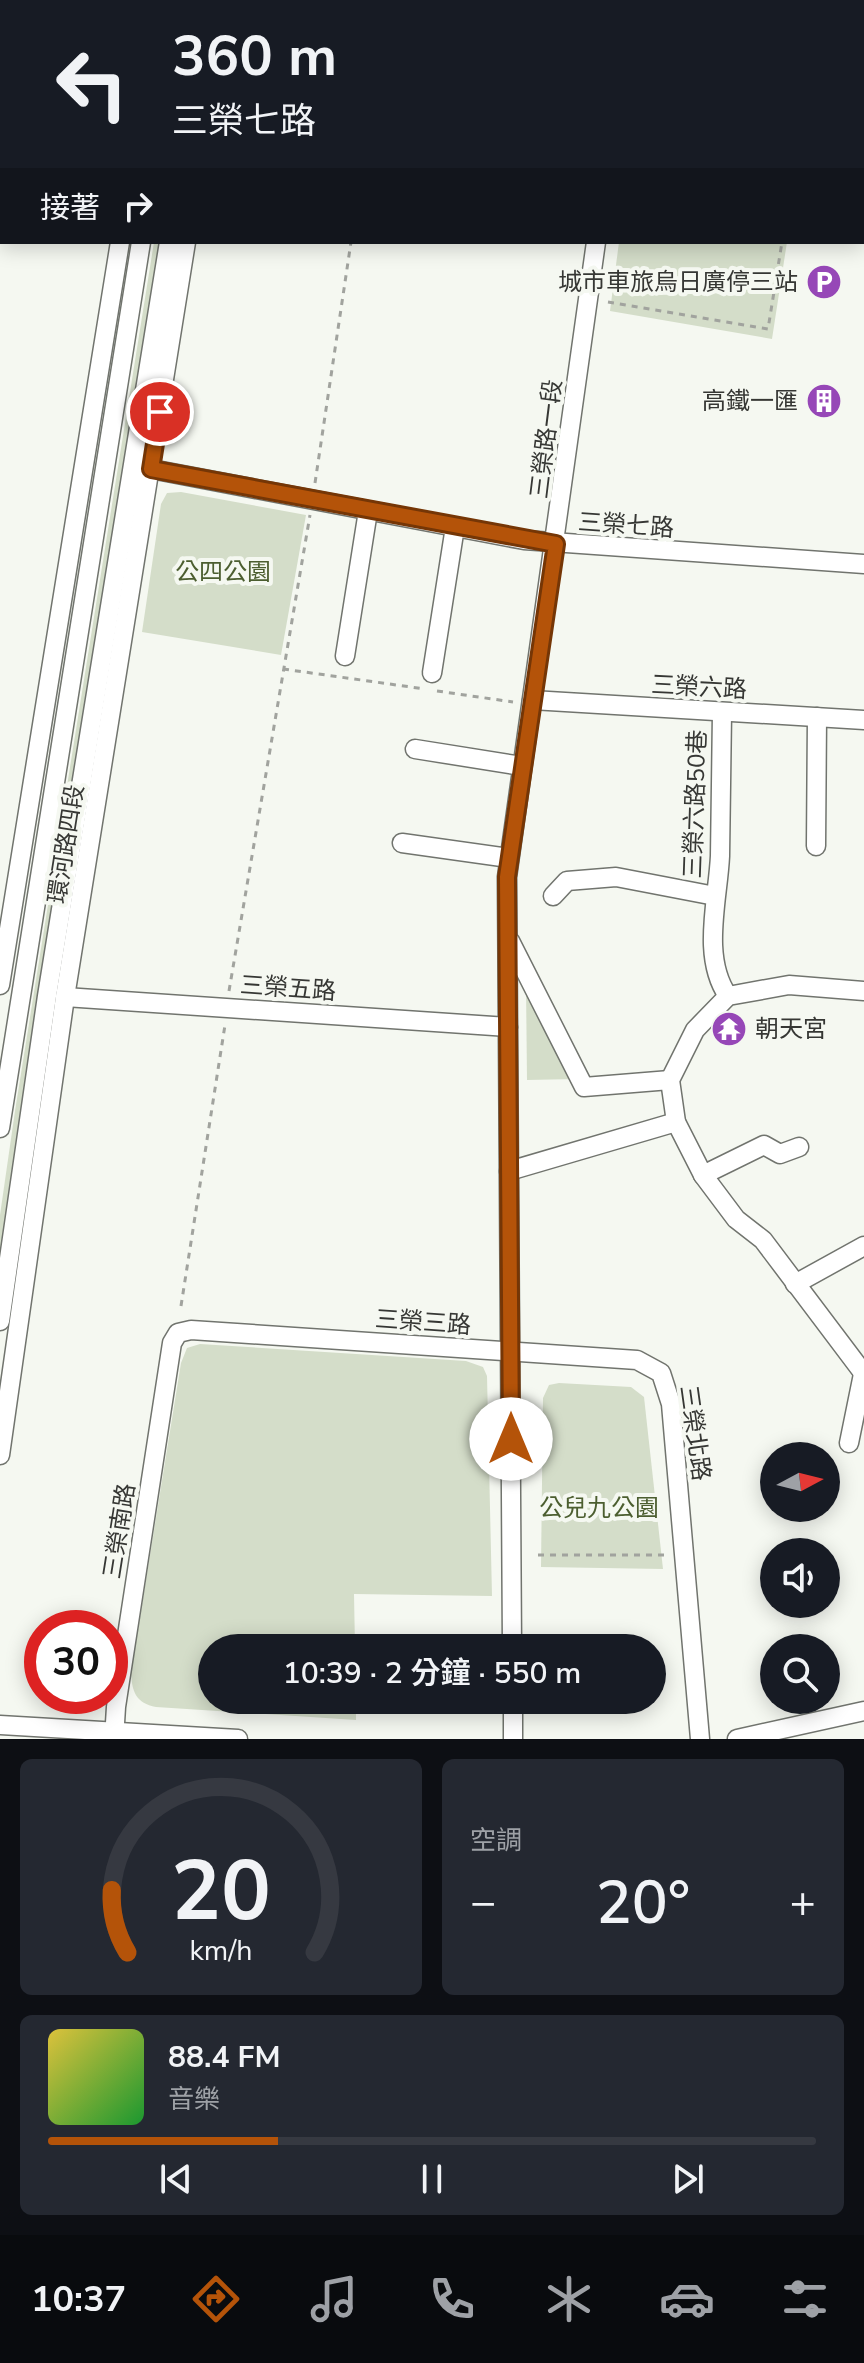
<!DOCTYPE html>
<html lang="zh-TW">
<meta charset="utf-8">
<style>
body{margin:0;font-family:"Nunito Sans","Noto Sans TC",sans-serif;background:#242831;color:#f1f3f6;height:100vh;display:flex;flex-direction:column;font-size:30px;white-space:nowrap}
*{box-sizing:border-box;margin:0}
p{font-size:26px;color:#9ea1a6}
.icon{flex:none;width:44px;height:44px;fill:none;stroke:currentColor;stroke-width:2;stroke-linecap:round;stroke-linejoin:round}
.map{position:relative;height:1739px;overflow:hidden}
.side{display:flex;flex-direction:column;gap:20px;padding:20px;background:#0d0f14;flex:1}
.side>*{flex:none}
.hud{position:absolute;left:0px;top:0px;width:864px;height:244px;box-shadow:0 4px 20px #0003;background:#171b24;color:#f1f3f6;overflow:hidden}
.needle{width:52px;rotate:83deg}
.controls{position:absolute;left:760px;top:1442px;display:grid;gap:16px}
.controls a{display:grid;place-items:center;width:80px;height:80px;border-radius:50%;background:#171b24;box-shadow:0 4px 20px #0003;font-size:40px}
.speed{position:absolute;left:24px;top:1610px;display:flex;gap:16px;font-size:40px;font-weight:700;text-align:center}
.speed>*{display:grid;place-content:center;width:104px;height:104px;border-radius:50%;background:#171b24;box-shadow:0 4px 20px #0003;line-height:1}
.speed .limit{border:12px solid #d22;background:#fff;color:#111}
.pin{position:absolute;display:grid;place-items:center;width:68px;height:68px;color:#fff;margin:-34px;border:4px solid #fff;border-radius:50%;box-shadow:0 2px 8px #0007}
.me{position:absolute;width:88px;margin:-44px;rotate:0deg;stroke-linejoin:round;filter:drop-shadow(0 0 6px #0008)}
.turn{display:flex;align-items:center;gap:28px;height:168px;padding:0 40px;font-size:36px}
.turn .icon{width:104px;height:104px;stroke-width:2.5}
.turn b{display:block;font-size:56px;line-height:68px}
.then{display:flex;align-items:center;height:76px;padding:0 40px;background:#0003;gap:16px;font-size:30px}
.big{font-size:60px;font-weight:600;line-height:1.1}
.side .card{flex:1;display:flex;flex-direction:column;justify-content:center;gap:12px;min-width:0;padding:0 28px;border-radius:12px;background:#242831}
.side .dial{align-items:center;gap:0}
.dial svg{height:208px;overflow:visible;fill:none;stroke:#363941;stroke-width:7;stroke-linecap:round;text-anchor:middle}
.dial text{fill:#f1f3f6;stroke:none}
.song{display:flex;align-items:center;gap:24px}
.cover{width:96px;height:96px;border-radius:12px;background:linear-gradient(135deg,hsl(50 70% 55%),hsl(130 70% 35%))}
.played{height:8px;border-radius:4px;background:linear-gradient(90deg,#b45309 30%,#363941 30%)}
.keys{display:flex;justify-content:space-around;direction:ltr}
.heat{display:flex;justify-content:space-between;align-items:center;font-size:44px;direction:ltr}
.side .tiles{flex:1;display:grid;gap:20px;grid-template-columns:1fr 1fr}
.card:last-child{grid-column:span 2}
.trip{position:absolute;left:198px;top:1634px;width:468px;height:80px;border-radius:40px;background:#171b24;box-shadow:0 4px 20px #0003;font-weight:600;line-height:80px;text-align:center}
.menu{display:flex;height:128px;justify-content:space-around;align-items:center;background:#090b0e;color:#9ea1a6}
.menu .icon{width:56px;height:56px}
.menu .on{color:#b45309}
.menu b{font-size:36px;color:#f1f3f6}
.map>svg:first-child{display:block}
.green{fill:#d4ddc9}
.lines{fill:none;stroke-linecap:round;stroke-linejoin:round}
.service-casing{stroke:#71746e;stroke-width:12}
.minor-casing{stroke:#71746e;stroke-width:21}
.path{stroke:#a1a39e;stroke-width:3;stroke-dasharray:6 6;stroke-linecap:butt}
.service{stroke:#fff;stroke-width:9}
.minor{stroke:#fff;stroke-width:18}
.route-casing{stroke:#753606;stroke-width:20}
.route{stroke:#b45309;stroke-width:14}
.labels{text-anchor:middle;stroke-width:8;stroke-linejoin:round;paint-order:stroke}
.poi-label{font-size:24px;fill:#363734;stroke:#f5f8f1;text-anchor:end}
.street-label{font-size:24px;fill:#363734;stroke:#f5f8f1}
.park-label{font-size:24px;fill:#4c5e30;stroke:#f5f8f1}
</style>
<div class="map">
<svg width="864" height="1739" viewBox="0 0 864 1739">
<rect width="100%" height="100%" fill="#f5f8f1"/>
<g class="green">
<path d="M154,242H162L0,1271V1215L15,1111Z"/>
<path d="M619,242H787L772,339L610,311Z"/>
<path d="M181,492L306,515L281,655L142,632L161,504L167,493Z"/>
<path d="M526,985L577,1079L527,1080Z"/>
<path d="M200,1344L466,1361L483,1367L487,1376L492,1596L354,1594L355,1648H212V1700H356V1720L156,1707C136,1703 132,1692 131,1673L181,1363L187,1348Z"/>
<path d="M559,1383L631,1387L644,1397L663,1569L541,1567L543,1398L549,1385Z"/>
</g>
<g class="lines">
<defs>
<path id="service" d="M302,0L313,2"/>
<g id="minor">
<path d="M750,0L757,2"/>
<path d="M796,0L802,2"/>
<path d="M856,0L861,2"/>
<path d="M159,2L160,0"/>
<path d="M179,2V0"/>
<path d="M209,2V0"/>
<path d="M227,2V0"/>
<path d="M625,2V0"/>
<path d="M862,25H864"/>
<path d="M862,40L864,41"/>
<path d="M862,210L864,211"/>
<path d="M151,469L524,540L864,564"/>
<path d="M345,656L368,511"/>
<path d="M432,673L455,527"/>
<path d="M532,700L864,720"/>
<path d="M722,713C721,761 721,809 720,856C718,900 701,957 728,996"/>
<path d="M415,749L522,766"/>
<path d="M402,843L509,858"/>
<path d="M816,846L817,717"/>
<path d="M553,896L567,881L616,877L715,896"/>
<path d="M510,941L584,1087L670,1080"/>
<path d="M0,985L120,242"/>
<path d="M864,991L789,985L728,996L695,1030L670,1080L676,1122L703,1175L736,1219L763,1240L864,1374"/>
<path d="M65,997L508,1027"/>
<path d="M0,1128L141,242"/>
<path d="M509,1171L676,1122"/>
<path d="M703,1175L764,1145L780,1154L799,1147"/>
<path d="M795,1284L864,1246"/>
<path d="M0,1321L47,996L169,242"/>
<path d="M849,1443L863,1374"/>
<path d="M0,1455L65,997L186,242"/>
<path d="M512,1648L507,877L596,242"/>
<path d="M513,1700V1739"/>
<path d="M0,1725L238,1739"/>
<path d="M114,1739L116,1707L172,1343L178,1333L191,1330L637,1360L661,1373L671,1404L700,1739"/>
<path d="M737,1739L864,1711"/>
</g>
</defs>
<use href="#service" class="service-casing"/>
<use href="#minor" class="minor-casing"/>
<g class="path">
<path d="M608,302L768,329L782,242"/>
<path d="M315,483L351,242"/>
<path d="M283,669L425,689"/>
<path d="M437,691L513,702"/>
<path d="M229,991L310,515"/>
<path d="M181,1306L225,1025"/>
<path d="M538,1555H666"/>
</g>
<use href="#service" class="service"/>
<use href="#minor" class="minor"/>
</g>
<g class="lines">
<defs>
<path id="route" d="M160,412L151,469L556,544L507,877L511,1439"/>
</defs>
<use href="#route" class="route-casing"/>
<use href="#route" class="route"/>
</g>
<defs>
<symbol id="parking-disc" viewBox="-11 -11 22 22"><circle r="9.5" fill="#9647b7" stroke="#f5f8f1"/><path d="M-3.5-5.5H1a3.5 3.5 0 0 1 0 7H-1V5.5H-3.5ZM-1-3.4V-.6H.8a1.4 1.4 0 0 0 0-2.8Z" fill="#fff"/></symbol>
<symbol id="building-disc" viewBox="-11 -11 22 22"><circle r="9.5" fill="#9647b7" stroke="#f5f8f1"/><path d="M-4-6H4V6H1V3H-1V6H-4ZM-2.5-4.3h1.7v1.8h-1.7ZM.8-4.3h1.7v1.8H.8ZM-2.5-1h1.7V.8h-1.7ZM.8-1h1.7V.8H.8Z" fill="#fff"/></symbol>
<symbol id="temple-disc" viewBox="-11 -11 22 22"><circle r="9.5" fill="#9647b7" stroke="#f5f8f1"/><path d="M0-6L5-2H3V0L6.5 2.5H4V6H1.5V3h-3V6H-4V2.5H-6.5L-3 0V-2H-5Z" fill="#fff"/></symbol>
</defs>
<g fill-rule="evenodd">
<use href="#parking-disc" x="804" y="262" width="40" height="40"/>
<use href="#building-disc" x="804" y="381" width="40" height="40"/>
<use href="#temple-disc" x="709" y="1009" width="40" height="40"/>
</g>
<g class="labels">
<g class="poi-label">
<text x="798" y="290">城市車旅烏日廣停三站</text>
<text x="798" y="409">高鐵一匯</text>
<text x="755" y="1037" text-anchor="start">朝天宮</text>
</g>
<g class="street-label">
<text transform="translate(546 439) rotate(-83)" y="8">三榮路一段</text>
<text transform="translate(626 525) rotate(4)" y="8">三榮七路</text>
<text transform="translate(699 687) rotate(3)" y="8">三榮六路</text>
<text transform="translate(695 804) rotate(-88)" y="8">三榮六路50巷</text>
<text transform="translate(66 844) rotate(-81)" y="8">環河路四段</text>
<text transform="translate(288 988) rotate(4)" y="8">三榮五路</text>
<text transform="translate(423 1322) rotate(4)" y="8">三榮三路</text>
<text transform="translate(695 1433) rotate(82)" y="8">三榮北路</text>
<text transform="translate(119 1531) rotate(-81)" y="8">三榮南路</text>
</g>
<g class="park-label">
<text x="223" y="580">公四公園</text>
<text x="599" y="1516">公兒九公園</text>
</g>
</g>
</svg>
<div class="controls">
<a><svg class="needle" viewBox="-14 -14 28 28"><path d="M0-13l5 13h-10z" fill="#e53935"/><path d="M0 13l5-13h-10z" fill="#9ea1a6"/></svg></a>
<a><svg class="icon" aria-label="sound" viewBox="0 0 24 24"><path d="M4 9h4l5-4v14l-5-4H4zM17 9q2 3 0 6"/></svg></a>
<a><svg class="icon" aria-label="search" viewBox="0 0 24 24"><circle cx="10" cy="10" r="6"/><path d="M15 15l6 6"/></svg></a>
</div>
<div class="speed"><div class="limit">30</div></div>
<div class="pin" style="left:160px;top:412px;background:#d93025"><svg class="icon" aria-label="arrive" viewBox="0 0 24 24"><path d="M6 21V4h12l-3 4 3 4H6"/></svg></div>
<svg class="me" style="left:511px;top:1439px" viewBox="-20 -20 40 40"><circle r="19" fill="#fff"/><path d="M0-13L10 11 0 6-10 11z" fill="#b45309"/></svg>
<div class="trip">10:39 · 2 分鐘 · 550 m</div>
<div class="hud">
<div class="turn"><svg class="icon" aria-label="left" viewBox="0 0 24 24"><path d="M17 20v-9H6M10 6l-5 5 5 5"/></svg><div><b>360 m</b>三榮七路</div></div>
<div class="then">接著<svg class="icon" aria-label="right" viewBox="0 0 24 24"><path d="M7 20v-9h11M14 6l5 5-5 5"/></svg></div>
</div>
</div>
<section class="side">
<div class="tiles">
<div class="card dial"><svg viewBox="0 0 100 80">
<path d="M14 69A42 42 0 1 1 86 69"/>
<path d="M14 69A42 42 0 0 1 8 45" stroke="#b45309"/>
<text x="50" y="56" font-size="32" font-weight="700">20</text>
<text x="50" y="72" font-size="11">km/h</text>
</svg></div>
<div class="card"><p>空調</p>
<div class="heat"><a>−</a><b class="big">20°</b><a>+</a></div>
</div>
<div class="card">
<div class="song"><i class="cover"></i><div><b>88.4 FM</b><p>音樂</p></div></div>
<div class="played"></div>
<div class="keys"><svg class="icon" aria-label="previous" viewBox="0 0 24 24"><path d="M18 5L8 12l10 7zM5 5v14"/></svg><svg class="icon" aria-label="pause" viewBox="0 0 24 24"><path d="M8 5v14M16 5v14"/></svg><svg class="icon" aria-label="next" viewBox="0 0 24 24"><path d="M6 5l10 7-10 7zM19 5v14"/></svg></div>
</div>
</div>
</section>
<nav class="menu">
<b>10:37</b>
<svg class="icon on" aria-label="directions" viewBox="0 0 24 24"><path d="M12 3l9 9-9 9-9-9zM9 14v-3h6M13 9l2 2-2 2"/></svg>
<svg class="icon" aria-label="music" viewBox="0 0 24 24"><path d="M9 18V5l10-2v13"/><circle cx="6" cy="18" r="3"/><circle cx="16" cy="16" r="3"/></svg>
<svg class="icon" aria-label="phone" viewBox="0 0 24 24"><path d="M5 4h4l2 5-3 2q2 4 5 5l2-3 5 2v4C11 20 4 13 5 4z"/></svg>
<svg class="icon" aria-label="climate" viewBox="0 0 24 24"><path d="M12 3v18M4 7l16 10M4 17L20 7"/></svg>
<svg class="icon" aria-label="car" viewBox="0 0 24 24"><path d="M5 17H2v-5l4-1 3-4h7l3 4 3 1v5h-3M9 17h6M6 11h13"/><circle cx="7" cy="17" r="2"/><circle cx="17" cy="17" r="2"/></svg>
<svg class="icon" aria-label="filters" viewBox="0 0 24 24"><path d="M4 7h16M4 17h16"/><circle cx="9" cy="7" r="2"/><circle cx="15" cy="17" r="2"/></svg>
</nav>
